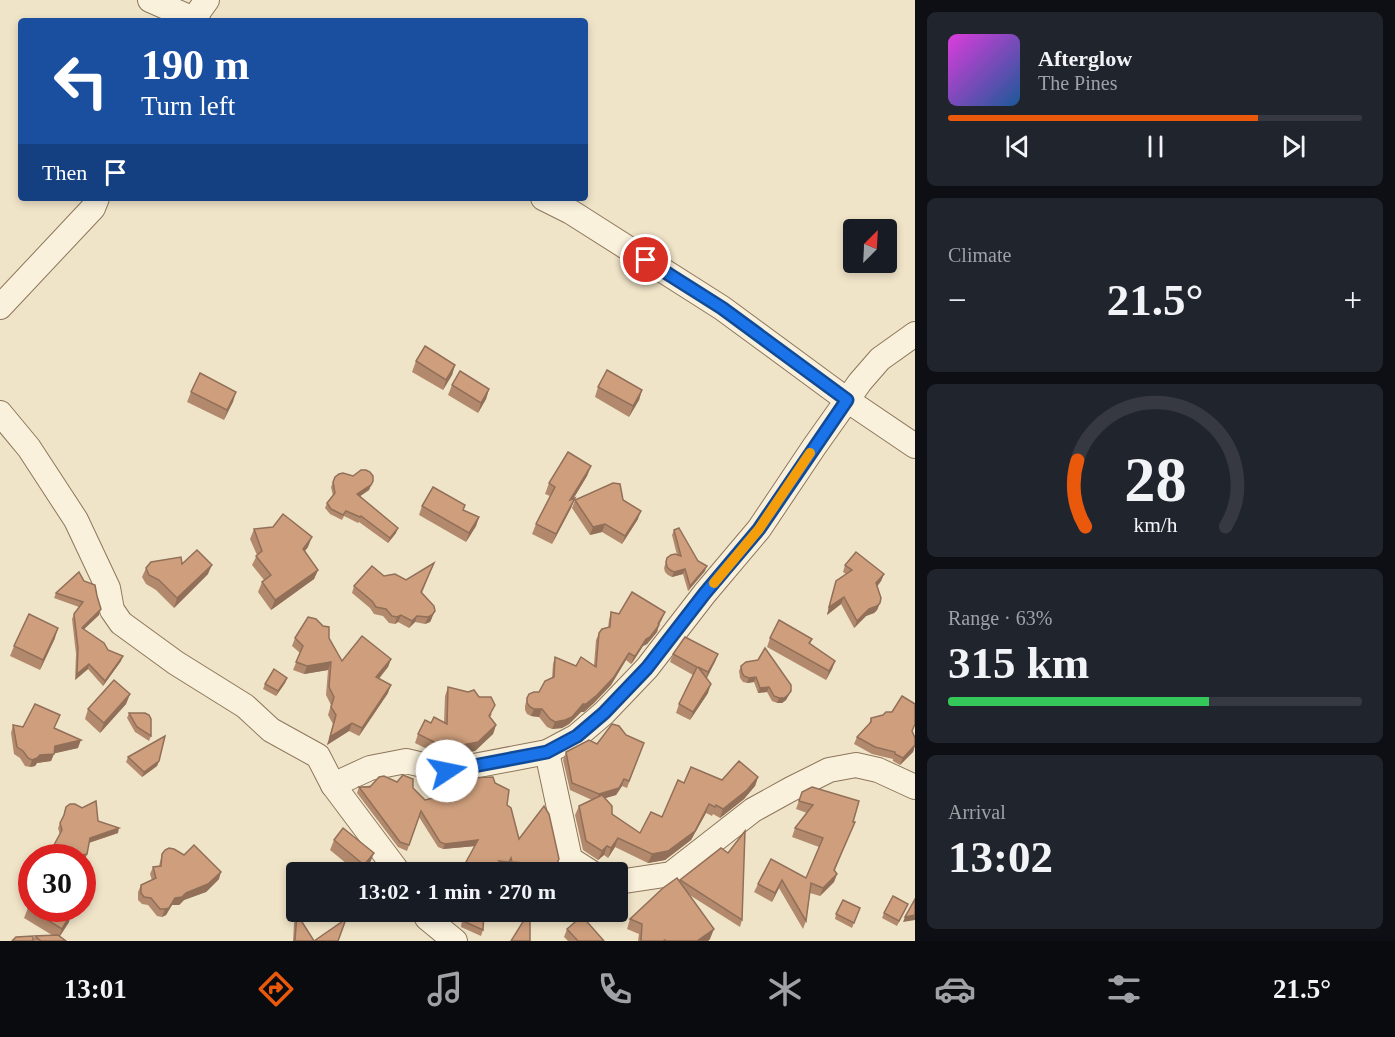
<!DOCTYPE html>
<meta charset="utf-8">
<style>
body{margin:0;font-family:Georgia,serif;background:#20242c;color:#f1f3f6;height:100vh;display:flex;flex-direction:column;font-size:22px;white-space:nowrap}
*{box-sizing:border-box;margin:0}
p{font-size:20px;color:#9ea1a6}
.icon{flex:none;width:33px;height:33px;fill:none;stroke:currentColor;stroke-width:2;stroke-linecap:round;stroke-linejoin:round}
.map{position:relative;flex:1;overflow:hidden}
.side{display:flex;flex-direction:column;gap:12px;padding:12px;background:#0d0f14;width:480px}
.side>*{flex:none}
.guide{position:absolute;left:18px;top:18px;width:570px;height:183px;border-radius:6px;box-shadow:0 3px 9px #0003;background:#1a4fa0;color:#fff;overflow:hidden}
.needle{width:39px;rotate:24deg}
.controls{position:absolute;left:843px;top:219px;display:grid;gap:12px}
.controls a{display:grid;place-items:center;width:54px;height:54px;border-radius:6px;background:#171b24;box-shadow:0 3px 9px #0003;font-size:30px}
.speed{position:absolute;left:18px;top:844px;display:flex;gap:12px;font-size:30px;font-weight:700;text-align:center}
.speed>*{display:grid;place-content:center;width:78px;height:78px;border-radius:50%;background:#171b24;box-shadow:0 3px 9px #0003;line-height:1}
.speed .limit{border:9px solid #d22;background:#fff;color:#111}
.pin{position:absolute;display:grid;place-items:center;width:51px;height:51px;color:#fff;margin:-26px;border:3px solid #fff;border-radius:50%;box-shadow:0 2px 6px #0007}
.me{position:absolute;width:66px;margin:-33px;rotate:79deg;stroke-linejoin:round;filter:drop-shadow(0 0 4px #0008)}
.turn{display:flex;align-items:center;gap:21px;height:126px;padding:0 24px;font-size:27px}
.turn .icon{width:78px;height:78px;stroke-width:2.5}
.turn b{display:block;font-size:42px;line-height:51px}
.then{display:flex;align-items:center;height:57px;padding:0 24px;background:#0003;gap:12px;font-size:22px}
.big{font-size:45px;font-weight:700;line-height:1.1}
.side .tile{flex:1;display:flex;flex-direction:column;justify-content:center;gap:9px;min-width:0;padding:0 21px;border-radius:9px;background:#20242c}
.side .dial{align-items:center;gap:0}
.dial svg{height:156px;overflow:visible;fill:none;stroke:#363941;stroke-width:7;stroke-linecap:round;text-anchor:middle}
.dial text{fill:#f1f3f6;stroke:none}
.song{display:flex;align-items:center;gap:18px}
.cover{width:72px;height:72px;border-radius:9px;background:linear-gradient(135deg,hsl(300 70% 55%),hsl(210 70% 35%))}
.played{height:6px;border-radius:3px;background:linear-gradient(90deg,#ea580c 75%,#363941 75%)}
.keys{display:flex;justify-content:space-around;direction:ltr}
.heat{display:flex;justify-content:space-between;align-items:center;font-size:33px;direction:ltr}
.charge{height:9px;border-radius:4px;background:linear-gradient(90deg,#34c759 63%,#363941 0)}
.trip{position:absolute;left:286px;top:862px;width:342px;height:60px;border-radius:6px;background:#171b24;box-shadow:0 3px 9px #0003;font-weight:700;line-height:60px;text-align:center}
.dock{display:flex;height:96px;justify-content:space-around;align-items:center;background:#090b0e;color:#9ea1a6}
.dock .icon{width:42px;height:42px}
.dock .current{color:#ea580c}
.dock b{font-size:27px;color:#f1f3f6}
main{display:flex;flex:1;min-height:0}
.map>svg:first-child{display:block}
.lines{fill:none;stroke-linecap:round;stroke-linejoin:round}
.street-casing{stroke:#8d765c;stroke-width:26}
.street{stroke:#faf1dc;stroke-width:24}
.wall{fill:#b2896c}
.shaded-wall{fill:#916f58}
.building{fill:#cf9f7d;stroke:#916f58;stroke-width:1.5}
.route-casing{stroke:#114b97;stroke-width:15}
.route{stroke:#1a73e8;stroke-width:10}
.slow{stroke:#f59e0b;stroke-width:10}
</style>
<main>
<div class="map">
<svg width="915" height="941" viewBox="0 0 915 941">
<rect width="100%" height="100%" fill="#f0e4c8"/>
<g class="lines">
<defs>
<g id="street">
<path d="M150,0L198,21"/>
<path d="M192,21L207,0"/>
<path d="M543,198L571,212L722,308L847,400L915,446"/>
<path d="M0,307L93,208L97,198"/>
<path d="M0,413L29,448L76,520L108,588L112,610L121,623L176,663L245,706L271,730L318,756L333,785L399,873"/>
<path d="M547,752L570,859L592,873"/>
<path d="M333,785L370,768L406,761L448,771L547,752L577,736L604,713L647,668L705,593L759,529L814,447L860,382L880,359L915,334"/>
<path d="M618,882L671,874L753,810L791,789L829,770L856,765L878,770L915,787"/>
<path d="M424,912L427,918L455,941"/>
</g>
</defs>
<use href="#street" class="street-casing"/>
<use href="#street" class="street"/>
</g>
<g class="wall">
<path d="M416,361L455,365L452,375L443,390L412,372Z"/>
<path d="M452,385L489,389L486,399L478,413L448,395Z"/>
<path d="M598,387L642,390L639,400L629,417L595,397Z"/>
<path d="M191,392H236L224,420L187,402Z"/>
<path d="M591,466L587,476L573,499L575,498L571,508L552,544L532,534L536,524L550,496L545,494L549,483Z"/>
<path d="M353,476L373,481L369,490L360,496L396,533L388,543L359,522L358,523L344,516L342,520L330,514L325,508L327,503L333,496L331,487L335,477Z"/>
<path d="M575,500H623L638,519L622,544L602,532L590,535L572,508Z"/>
<path d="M422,506L463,510L479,517L476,526L466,542L419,515Z"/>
<path d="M254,529L308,547L305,551L318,570L314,579L271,610L258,592L262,582L264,580L252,565L257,555L250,539Z"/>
<path d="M674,530L705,571L688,591L683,574L672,577L668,575L665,572L664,568L667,558L677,555L672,535Z"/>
<path d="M434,563L422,593L432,618L430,622L425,624L415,622L409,628L398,622L395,624L389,623L383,616L374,614L370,608L352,593L354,586L384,576L406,580Z"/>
<path d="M182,564L208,574L174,608L156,590L146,584L142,577L146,568Z"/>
<path d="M845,565L884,574L881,581L877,586L880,603L877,610L874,613L866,616L854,628L841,604L827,615L836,581L846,574L843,572Z"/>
<path d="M79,572L99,615L84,629L121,661L103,686L88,669L75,680L76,654L72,619L74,614L79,607L54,598L56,593Z"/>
<path d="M611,612L662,619L659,625L657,632L647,644L643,646L633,662L631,664L626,660L611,685L594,703L584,712H581L569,724L562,728L552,729L547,727L539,717L531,716L527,714L525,710V706L527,698L539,692L552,678L553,664L555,657L576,666L594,665L596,640L599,633L608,628L609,620Z"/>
<path d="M55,638L40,670L10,656L14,646Z"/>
<path d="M295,638H329L342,661L391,659L388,667L379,679L388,693L359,736L349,731L327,745L333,724L328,715L331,705L326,695L328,670L304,674L293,670L300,653L292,646Z"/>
<path d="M770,638L812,639L810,644L835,661L832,669L826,680L767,647Z"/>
<path d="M673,654H718L707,678L708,693L690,720L676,713L679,704L693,675L670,662Z"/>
<path d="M741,666L791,691L786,700L782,703H777L772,701L767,692L758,693L754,682L747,683L743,682L740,678L739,671Z"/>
<path d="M287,678L285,683L276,696L263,689L265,684Z"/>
<path d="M448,687L492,714L490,717L496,725L493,734L475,751L448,756L437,754L415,743L418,734L431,723H444L445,696Z"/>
<path d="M130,694L126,704L100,733L85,719L88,709Z"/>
<path d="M129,713L151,736L149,741L135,732L127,718Z"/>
<path d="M871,718L912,732L915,746L913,752L900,765L893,761V759L872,754L854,744L857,737L869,724Z"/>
<path d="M13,725L23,727L54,728L78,748L54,753L51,761L37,763L35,766L30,767L25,766L20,758L14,754L11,733Z"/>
<path d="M626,735L644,743L627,788L622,786L616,795L605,798L612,814L640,833L662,817L684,783L758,777L755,786L744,799L720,818L713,814L712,816L706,813L691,840L665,860L648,863L615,847L608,858L604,855L598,860L583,850L575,815L579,806L592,800L570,790L563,760L566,752Z"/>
<path d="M128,757L159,761L157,766L142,777L126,762Z"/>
<path d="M397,782L413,788L425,800L442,796L455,789L495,783L507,805L519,839L559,859L555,869L551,871L510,868L509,864L507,868H506L504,873H460L475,846L443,849L438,847L419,817L407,851L398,847L357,793L359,787Z"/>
<path d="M802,792L853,822L851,831L835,870L837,874L834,882L820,896L810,893L806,921L803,929L779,888L772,902L754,892L758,884L771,859L806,878L819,847L792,837L795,828L807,813L796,809Z"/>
<path d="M66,807L98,821L118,833L89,843L87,854L85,859L73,858L71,855L52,850L60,835L58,828L63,817Z"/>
<path d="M334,840L370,863L362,873H358L330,850Z"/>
<path d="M162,854L219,879L206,892L184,900L179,905H172L166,915L162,917L157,916L148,905L142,904L138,900V892L141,885L152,880L150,874L153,867L159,866Z"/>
<path d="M680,880L742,920L740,927L688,894L710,939L708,941H638L639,934L627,929L630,919Z"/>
<path d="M28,908L69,922L60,936L66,941H12L33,940L35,936L52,935L24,918Z"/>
<path d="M860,908L852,928L835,919L836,914Z"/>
<path d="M906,909L897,926L882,918L884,913Z"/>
<path d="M463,912H484L483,930L481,936L461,927Z"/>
<path d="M297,914L314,941H338H293L294,923Z"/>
<path d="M567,929L604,941H568L564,937Z"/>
</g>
<g class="shaded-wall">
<path d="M455,365L452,375L443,390L446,380Z"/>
<path d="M489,389L486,399L478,413L481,403Z"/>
<path d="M642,390L639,400L629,417L633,406Z"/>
<path d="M236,392L233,402L224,420L227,410Z"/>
<path d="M591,466L587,476L566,511L570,500Z"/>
<path d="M371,485L369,490L356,499L357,494Z"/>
<path d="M575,498L571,508L552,544L556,534Z"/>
<path d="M641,511L638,519L622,544L625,536Z"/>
<path d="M479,517L476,526L466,542L469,533Z"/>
<path d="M605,524L602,532L590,535L593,527Z"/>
<path d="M398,528L396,533L388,543L390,538Z"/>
<path d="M312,537L308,547L299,558L303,549Z"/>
<path d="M212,565L208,574L174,608L177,598Z"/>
<path d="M707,566L705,571L688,591L690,586Z"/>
<path d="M685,569L683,574L672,577L674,572Z"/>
<path d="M318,570L314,579L271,610L275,600Z"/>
<path d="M884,574L881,581L874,591L876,583Z"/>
<path d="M844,597L841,604L827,615L829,607Z"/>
<path d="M880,603L877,610L874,613L866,616L854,628L857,621L869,609Z"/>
<path d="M101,609L99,615L80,633L82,628Z"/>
<path d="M435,611L430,622L425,624L428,617Z"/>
<path d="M665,612L662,619L657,628L659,625L657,632L647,644L643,646L631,664L634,656L658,624Z"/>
<path d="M401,615L398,622L395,624L397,617Z"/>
<path d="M417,616L415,622L409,628L412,621Z"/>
<path d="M58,628L55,638L40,670L43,660Z"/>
<path d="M629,653L626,660L611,685L594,703L584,712H581L569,724L562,728L552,729L555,722L583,704Z"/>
<path d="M718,654L715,662L705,681L708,672Z"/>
<path d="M123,656L121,661L103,686L105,681Z"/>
<path d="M391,659L388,667L373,685L376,677Z"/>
<path d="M835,661L832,669L826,680L829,671Z"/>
<path d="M331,662L328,670L304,674L307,666Z"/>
<path d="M89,664L88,669L75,680L77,674Z"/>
<path d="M756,677L754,682L747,683L749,678Z"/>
<path d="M287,678L285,683L276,696L278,691Z"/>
<path d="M711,684L708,693L690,720L693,712Z"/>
<path d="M391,685L388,693L359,736L362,728Z"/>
<path d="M769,687L767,692L758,693L760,688Z"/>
<path d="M791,691L786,700L782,703H777L779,698Z"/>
<path d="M130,694L126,704L100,733L104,723Z"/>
<path d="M534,709H542L539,717L531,716Z"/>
<path d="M352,723L349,731L327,745L330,737Z"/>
<path d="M496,725L493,734L475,751L448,756L452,747Z"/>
<path d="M81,740L78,748L52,754L55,746Z"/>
<path d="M915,745L913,752L900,765L903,758Z"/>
<path d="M54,754L51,761L37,763L35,766L30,767L32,760L40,755Z"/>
<path d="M159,761L157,766L142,777L144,772Z"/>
<path d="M758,777L755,786L744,799L720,818L723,809Z"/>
<path d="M624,779L622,786L616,795L596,801L599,794Z"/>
<path d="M709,804L706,813L691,840L665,860L648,863L652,854Z"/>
<path d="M119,828L118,833L88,843L90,838Z"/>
<path d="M618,838L615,847L608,858L611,848Z"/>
<path d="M478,840L476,846L443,849L445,844Z"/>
<path d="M607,846L604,855L598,860L602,851Z"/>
<path d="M374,853L370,863L361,873L364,865Z"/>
<path d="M87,854L85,859L82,860V858H76L77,856Z"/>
<path d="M511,858L507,868H506L504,873H503L499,861Z"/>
<path d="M559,859L555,869L551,871L510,868L512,862Z"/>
<path d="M221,872L219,879L206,892L184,900L179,905H172L166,915L162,917L165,909L175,898L186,893Z"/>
<path d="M837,874L834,882L820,896L823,888Z"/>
<path d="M782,880L779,888L772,902L775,893Z"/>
<path d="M72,912L69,922L58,939L62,929Z"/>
<path d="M915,915V920L903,922L905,917Z"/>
<path d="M714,929L710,939L708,941H697Z"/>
</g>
<g class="building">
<path d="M425,346L455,365L446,380L416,361Z"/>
<path d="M607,370L642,390L633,406L598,387Z"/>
<path d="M460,371L489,389L481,403L452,385Z"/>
<path d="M200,373L236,392L227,410L191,392Z"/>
<path d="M568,452L591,466L570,500L575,498L556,534L536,524L555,487L549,483Z"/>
<path d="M361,470H366L370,472L373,476V481L371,485L357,494L398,528L390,538L361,516L360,517L346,511L343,515L331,509L327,503L335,493L333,482L335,477L339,474L343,473L353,476Z"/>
<path d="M613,483L620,484L623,500L641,511L625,536L605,524L593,527L575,500Z"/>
<path d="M433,487L465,505L463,510L479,517L469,533L422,506Z"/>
<path d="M283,514L312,537L303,549L318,570L275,600L262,582L271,575L256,556L262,551L254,529L273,527Z"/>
<path d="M679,528L698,561L707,566L690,586L685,569L674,572L670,570L667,567L666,562L667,558L671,555L675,554L681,556L674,530Z"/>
<path d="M197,550L212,565L177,598L159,580L149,575L146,568L151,562L181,557L182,564Z"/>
<path d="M856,552L884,574L876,583L881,598L880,603L877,606L869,609L857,621L844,597L829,607L836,581L852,570L845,565Z"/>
<path d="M434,563L421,592L434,606L435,611L432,615L428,617L417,616L412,621L401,615L397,617L392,616L386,609L376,607L372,601L354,586L372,566L384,576L395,574L406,580Z"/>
<path d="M79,572L84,581L95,585L97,596L101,609L82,628L104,643L108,650L123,656L105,681L89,664L77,674L78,648L74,614L83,602L56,593Z"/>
<path d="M632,592L665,612L658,624L659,625L650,637L646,639L636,655L634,656L629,653L614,677L597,695L586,704H583L572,717L565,720L555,722L550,719L542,709H534L530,707L527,703V698L529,694L534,692H539L545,681L554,677L555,657L576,666L581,657L596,667L599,633L602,629L610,627L611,612L619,614Z"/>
<path d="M29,614L58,628L43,660L14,646Z"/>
<path d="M308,617L316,619L323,626L329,627V638L342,661L362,636L391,659L376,677L391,685L362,728L352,723L330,737L336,715L331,707L334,697L329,687L331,662L307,666L296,662L303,646L295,638Z"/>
<path d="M779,620L812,639L809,643L835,661L829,671L770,638Z"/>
<path d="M685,637L718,654L708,672L698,667L711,684L693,712L679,704L697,667L673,654Z"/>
<path d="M765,648L791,685V691L788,695L784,698H779L774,696L769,687L760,688L756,677L749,678L744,676L742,673L741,666L746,662L758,660Z"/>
<path d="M274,669L287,678L278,691L265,684Z"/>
<path d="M114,680L130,694L104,723L88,709Z"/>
<path d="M448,687L468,692L474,690L479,697H491L495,705L489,716L496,725L478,742L452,747L440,745L418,734L425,720L431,723L434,717L447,724Z"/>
<path d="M902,696L915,704V724L912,731L915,738V745L903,758L895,754V752L875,747L857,737L871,722V718L883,715L886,712H892Z"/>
<path d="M35,704L60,715L54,728L81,740L55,746L54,754L40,755L37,758L32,760L28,758L23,751L17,747L13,725L23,727Z"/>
<path d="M129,713H145L149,715L151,719V736L137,727Z"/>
<path d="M612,724L619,726L626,735L644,743L629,781L624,779L619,788L599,794L572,783L566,752L589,740L597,744Z"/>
<path d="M165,736L159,761L144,772L128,757Z"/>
<path d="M739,761L758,777L747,790L723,809L716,805L715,807L709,804L695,831L668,851L652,854L618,838L611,848L607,846L602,851L586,841L579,806L602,795L612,806V814L640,833L651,812L662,817L678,780L684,783L691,767L722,780Z"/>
<path d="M403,775L413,779V788L425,800L442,796L445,789H455L457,784L469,778L493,777L495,783L509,790L507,805L511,808L519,839L544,806L549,814L559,859L557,863L553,865L512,862L511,858L509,862L499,861L506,867L503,873H460L478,840L445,844L440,842L421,811L409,845L400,842L359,787H370L379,777L384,776L397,782Z"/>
<path d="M812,787L859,801L853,822H855L834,870L837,874L823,888L811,883L806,921L782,880L775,893L758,884L771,859L806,878L823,838L795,828L813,805L799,801L802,792Z"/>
<path d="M96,801L98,821L119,828L90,838L87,854L77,856L73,850L54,845L62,830L60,823L64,815L66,807L70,804H75L82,808Z"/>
<path d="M343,828L374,853L364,865L334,840Z"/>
<path d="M745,831L742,920L680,880L721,848L728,853Z"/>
<path d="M194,845L221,872L208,884L186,893L182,897L175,898L169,908L165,909H160L151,898L144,897L141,893V885L156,878L153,867L161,866L162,854L165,850L169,848L174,849L184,855Z"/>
<path d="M677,878L714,929L697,941H666L665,940L663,941H641L642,924L630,919L663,888Z"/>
<path d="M893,896L908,904L899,921L884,913Z"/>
<path d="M915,899V915L905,917Z"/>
<path d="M843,900L860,908L854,923L836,914Z"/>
<path d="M32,902V909H68L72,912L62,929L28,908Z"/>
<path d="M464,912H484L483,930L463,921Z"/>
<path d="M529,912H530V941H511Z"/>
<path d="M297,914L314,941L346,919L338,941H294L295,940Z"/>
<path d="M582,916L604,941H578L567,929Z"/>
<path d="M58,935L66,941H41L35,936Z"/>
<path d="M33,936V941H12L16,937Z"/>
</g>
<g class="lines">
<defs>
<path id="route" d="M447,771L547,752L577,736L604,713L647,668L705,593L759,529L847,400L722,308L646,260"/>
</defs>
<use href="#route" class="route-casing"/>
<use href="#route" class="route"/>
<path class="slow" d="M714,583L759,529L810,453"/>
</g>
</svg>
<div class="controls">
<a><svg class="needle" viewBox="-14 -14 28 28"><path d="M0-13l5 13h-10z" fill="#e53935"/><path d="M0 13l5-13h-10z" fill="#9ea1a6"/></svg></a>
</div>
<div class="speed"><div class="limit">30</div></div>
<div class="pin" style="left:646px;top:260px;background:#d93025"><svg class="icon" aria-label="arrive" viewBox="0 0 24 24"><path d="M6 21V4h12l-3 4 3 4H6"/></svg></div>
<svg class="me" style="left:447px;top:771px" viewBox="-20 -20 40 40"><circle r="19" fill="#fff"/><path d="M0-13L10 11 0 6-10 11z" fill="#1a73e8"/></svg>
<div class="trip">13:02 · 1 min · 270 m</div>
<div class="guide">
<div class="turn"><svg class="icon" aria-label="left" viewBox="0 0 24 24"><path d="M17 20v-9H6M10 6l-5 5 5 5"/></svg><div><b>190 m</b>Turn left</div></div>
<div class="then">Then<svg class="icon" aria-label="arrive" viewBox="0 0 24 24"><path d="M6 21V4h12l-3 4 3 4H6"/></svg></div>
</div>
</div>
<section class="side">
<div class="tile">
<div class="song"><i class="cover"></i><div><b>Afterglow</b><p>The Pines</p></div></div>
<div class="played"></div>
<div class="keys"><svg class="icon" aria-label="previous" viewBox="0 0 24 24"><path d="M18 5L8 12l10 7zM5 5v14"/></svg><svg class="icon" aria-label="pause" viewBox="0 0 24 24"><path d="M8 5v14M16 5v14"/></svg><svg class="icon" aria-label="next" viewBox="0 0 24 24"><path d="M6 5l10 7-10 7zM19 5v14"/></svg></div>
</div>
<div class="tile"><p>Climate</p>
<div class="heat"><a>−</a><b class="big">21.5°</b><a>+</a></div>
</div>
<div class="tile dial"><svg viewBox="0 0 100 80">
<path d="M14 69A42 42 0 1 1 86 69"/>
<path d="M14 69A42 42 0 0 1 10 35" stroke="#ea580c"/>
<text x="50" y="56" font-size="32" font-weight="700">28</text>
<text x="50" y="72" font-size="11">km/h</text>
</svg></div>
<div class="tile"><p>Range · 63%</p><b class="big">315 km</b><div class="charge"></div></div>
<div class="tile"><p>Arrival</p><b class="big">13:02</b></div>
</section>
</main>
<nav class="dock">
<b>13:01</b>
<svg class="icon current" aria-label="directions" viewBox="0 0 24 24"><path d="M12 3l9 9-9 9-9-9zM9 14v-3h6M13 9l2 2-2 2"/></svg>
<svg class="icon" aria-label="music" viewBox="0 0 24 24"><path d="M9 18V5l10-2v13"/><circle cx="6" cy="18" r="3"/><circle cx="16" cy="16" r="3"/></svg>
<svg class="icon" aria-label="phone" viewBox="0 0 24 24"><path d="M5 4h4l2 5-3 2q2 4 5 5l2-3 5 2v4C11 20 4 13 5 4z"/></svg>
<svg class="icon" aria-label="climate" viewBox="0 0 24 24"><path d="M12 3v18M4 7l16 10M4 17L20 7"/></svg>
<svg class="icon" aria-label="car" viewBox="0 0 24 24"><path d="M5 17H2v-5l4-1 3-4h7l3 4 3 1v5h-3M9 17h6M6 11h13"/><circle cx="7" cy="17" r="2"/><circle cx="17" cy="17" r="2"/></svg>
<svg class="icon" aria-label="filters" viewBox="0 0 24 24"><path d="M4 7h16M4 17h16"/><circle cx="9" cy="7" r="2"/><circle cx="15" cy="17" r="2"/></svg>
<b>21.5°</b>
</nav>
